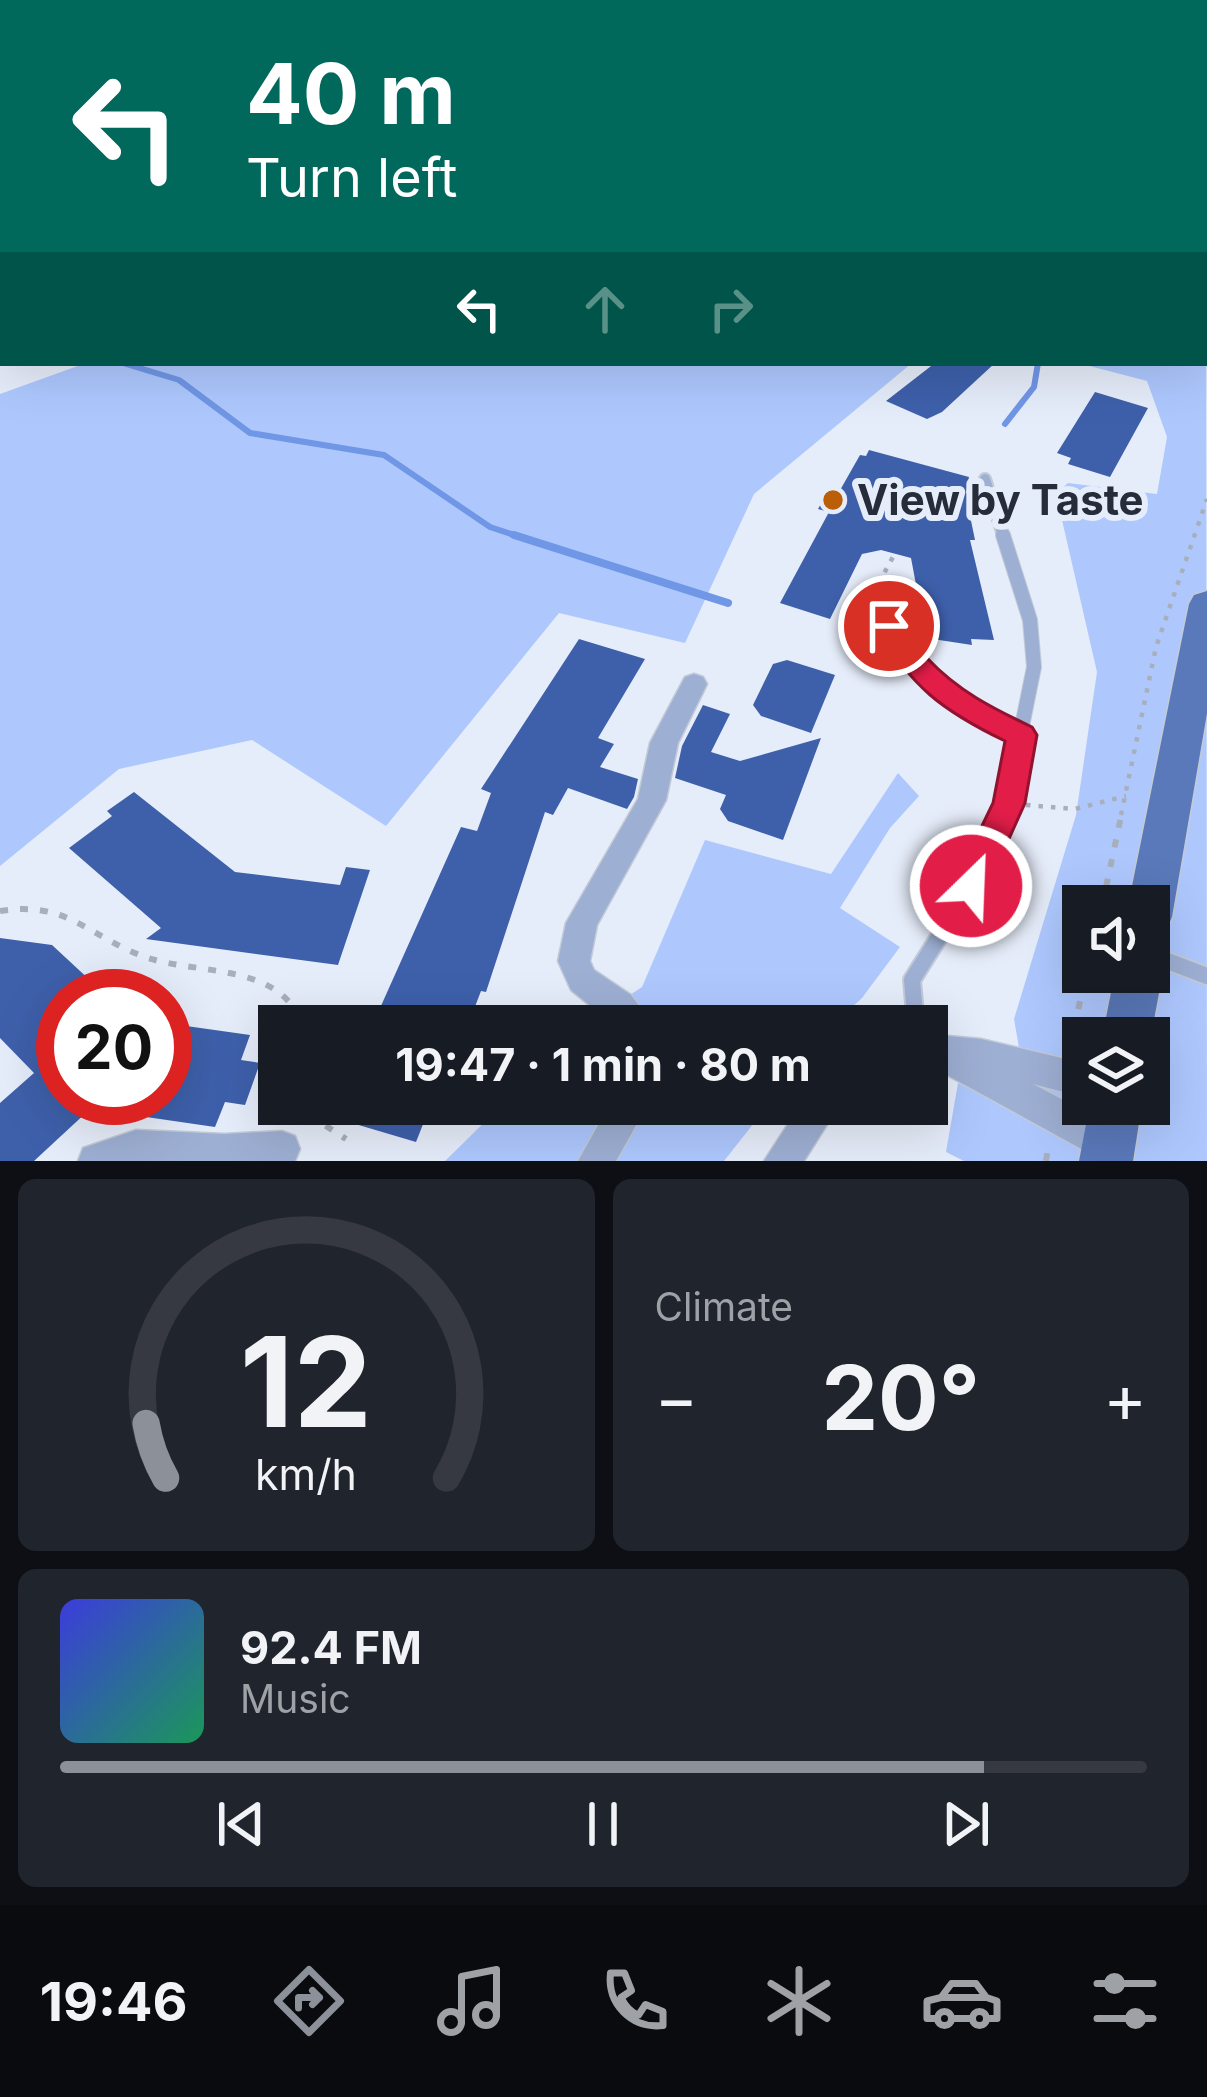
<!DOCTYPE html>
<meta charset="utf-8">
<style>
body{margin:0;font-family:Inter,sans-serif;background:#20242c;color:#f1f3f6;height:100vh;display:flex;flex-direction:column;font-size:45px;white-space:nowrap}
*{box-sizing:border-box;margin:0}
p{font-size:39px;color:#9ea1a6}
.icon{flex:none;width:66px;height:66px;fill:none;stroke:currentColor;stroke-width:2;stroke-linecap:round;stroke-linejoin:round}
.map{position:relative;height:1161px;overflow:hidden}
.details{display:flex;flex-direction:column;gap:18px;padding:18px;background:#0d0f14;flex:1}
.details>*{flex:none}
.banner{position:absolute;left:0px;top:0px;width:1209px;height:366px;box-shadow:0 12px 48px #0002;background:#00695c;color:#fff;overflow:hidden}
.controls{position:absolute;left:1062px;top:885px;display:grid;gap:24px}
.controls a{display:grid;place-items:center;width:108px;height:108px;border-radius:0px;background:#171b24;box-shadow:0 12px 48px #0002;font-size:60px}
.speed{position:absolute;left:36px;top:969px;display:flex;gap:24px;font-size:60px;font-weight:700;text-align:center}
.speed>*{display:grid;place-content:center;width:156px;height:156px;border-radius:50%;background:#171b24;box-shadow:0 12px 48px #0002;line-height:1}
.speed .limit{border:18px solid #d22;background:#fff;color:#111}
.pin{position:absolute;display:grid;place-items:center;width:102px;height:102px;color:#fff;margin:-51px;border:6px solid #fff;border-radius:50%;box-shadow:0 3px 12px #0007}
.me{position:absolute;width:132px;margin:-66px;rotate:24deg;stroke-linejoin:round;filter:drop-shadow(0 0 9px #0008)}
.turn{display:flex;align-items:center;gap:42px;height:252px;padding:0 48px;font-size:54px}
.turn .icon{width:156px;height:156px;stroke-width:2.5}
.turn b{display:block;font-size:84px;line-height:102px}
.lanes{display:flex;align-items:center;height:114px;padding:0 48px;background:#0003;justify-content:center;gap:60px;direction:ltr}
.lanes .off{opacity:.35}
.big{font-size:90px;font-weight:700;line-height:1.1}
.details .widget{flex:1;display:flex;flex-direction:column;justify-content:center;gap:18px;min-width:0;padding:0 42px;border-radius:18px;background:#20242c}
.details .dial{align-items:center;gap:0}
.dial svg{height:312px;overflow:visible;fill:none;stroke:#363941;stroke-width:7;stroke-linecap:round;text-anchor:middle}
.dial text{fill:#f1f3f6;stroke:none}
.song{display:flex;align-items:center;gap:36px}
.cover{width:144px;height:144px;border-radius:18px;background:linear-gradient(135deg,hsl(240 70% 55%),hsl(150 70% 35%))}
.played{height:12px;border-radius:6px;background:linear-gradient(90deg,#8c9099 85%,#363941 85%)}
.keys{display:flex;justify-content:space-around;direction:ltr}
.heat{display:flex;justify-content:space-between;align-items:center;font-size:66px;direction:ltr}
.details .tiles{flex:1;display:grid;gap:18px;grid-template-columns:1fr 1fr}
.widget:last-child{grid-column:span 2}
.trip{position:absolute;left:258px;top:1005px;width:690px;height:120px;border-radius:0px;background:#171b24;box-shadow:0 12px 48px #0002;font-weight:700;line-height:120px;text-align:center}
.tab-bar{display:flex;height:192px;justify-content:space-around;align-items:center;background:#090b0e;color:#9ea1a6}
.tab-bar .icon{width:84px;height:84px}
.tab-bar .current{color:#8c9099}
.tab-bar b{font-size:54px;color:#f1f3f6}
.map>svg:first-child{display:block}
.green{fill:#aec8fe;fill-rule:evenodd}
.water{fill:#7096e6}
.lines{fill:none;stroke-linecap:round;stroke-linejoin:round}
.stream-far1{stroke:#7096e6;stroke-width:6}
.stream{stroke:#7096e6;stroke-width:8}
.ferry{stroke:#1a3f9a;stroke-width:3;stroke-dasharray:8 6;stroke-linecap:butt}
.building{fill:#3e60ab}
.lane-far2-casing{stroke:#c3cad7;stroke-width:14}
.lane-far1-casing{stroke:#c3cad7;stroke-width:16}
.lane-casing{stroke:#c3cad7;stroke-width:20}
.street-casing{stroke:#c3cad7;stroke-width:3}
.primary-casing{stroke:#c3cad7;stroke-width:3}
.path-far1{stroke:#a8afbc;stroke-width:4.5;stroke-dasharray:4.5 8;stroke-linecap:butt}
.path{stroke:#a8afbc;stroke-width:6;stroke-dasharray:8 12;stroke-linecap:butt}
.lane-far2{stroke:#9dafd3;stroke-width:10}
.lane-far1{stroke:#9dafd3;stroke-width:14}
.lane{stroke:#9dafd3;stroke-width:16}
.street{fill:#9dafd3;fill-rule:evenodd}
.primary{fill:#5a79ba;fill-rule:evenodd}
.route{fill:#e11d48;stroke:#92132f;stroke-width:3}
.poi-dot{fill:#ba5f07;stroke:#e6edfa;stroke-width:4.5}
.labels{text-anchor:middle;stroke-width:12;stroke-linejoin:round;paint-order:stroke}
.poi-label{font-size:42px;font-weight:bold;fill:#262c39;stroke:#e6edfa;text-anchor:start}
</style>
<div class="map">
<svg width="1207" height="1161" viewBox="0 0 1207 1161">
<rect width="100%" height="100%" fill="#e6edfa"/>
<g class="green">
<path d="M1206,238L1207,1161H964L946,1152L958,1083L1031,1117L1014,1019L1076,815L1097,672L1056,494L1068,483L1157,494L1167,437L1147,381L1078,363H1206ZM1083,906H1149V972H1083ZM1083,1038H1149V1104H1083Z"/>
<path d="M86,363H912L754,494L685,643L559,613L386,826L252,740L119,769L0,866V394Z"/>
<path d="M898,773L919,796L890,828L840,908L900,947L862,998L831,1026H583L642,987L705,840L831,874Z"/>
<path d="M503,1104H769L724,1161H445Z"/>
</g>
<path class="water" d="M0,0H668L3,3L0,358Z"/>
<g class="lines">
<g class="stream-far1">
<path d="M123,363L179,380L250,433L384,455L490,527L523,538"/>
<path d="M1005,424L1034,387L1038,363"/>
</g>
<path class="stream" d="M514,535L728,603"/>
<g class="ferry">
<path d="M467,3L482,0"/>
<path d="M507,3L516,0"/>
</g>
</g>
<g class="building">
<path d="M935,363H995L942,412L927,419L886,401Z"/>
<path d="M1095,392L1148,408L1110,477L1068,464L1071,458L1057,453Z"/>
<path d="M869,450L969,477L966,493L973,495L968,506L975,540H970L994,640L971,639L972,645L926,638L911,558L881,550L862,554L830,619L780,603L829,512L818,509L829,490L839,492L860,455L866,456Z"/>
<path d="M579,639L645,659L598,738L614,744L600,767L638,779L634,797L627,809L568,788L553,815L545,812L486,992L481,991L471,1017L466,1016L462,1026H372L461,827L477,831L491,793L481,789Z"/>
<path d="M787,660L835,675L811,733L761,716L753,705L773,664Z"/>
<path d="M703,705L730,714L711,752L740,761L821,738L783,840L728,821L720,809L726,795L675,778L682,746Z"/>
<path d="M134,792L235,872L340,885L346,867L370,870L338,965L146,939L161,928L69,848L112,816L107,811Z"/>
<path d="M0,938L52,945L107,996H63V1098H102L34,1161H0V1103L34,1073L0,1038Z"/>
<path d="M165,1023L250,1035L241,1060L260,1063L245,1105L225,1102L215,1127L105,1111L106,1098H165Z"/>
<path d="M309,1104H431L416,1142L308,1110Z"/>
</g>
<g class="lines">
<defs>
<path id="lane-far2" d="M985,479L1004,538"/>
<g id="lane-far1">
<path d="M1003,535L1030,620L1034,667L1004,815"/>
<path d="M889,626L946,692L1021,735"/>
</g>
<g id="lane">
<path d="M1149,954L1207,976"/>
<path d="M916,1026L912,980L971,886L1005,812"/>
</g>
<g id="street">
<path d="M694,674L703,677L707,684L678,743L666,800L597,925L590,961L594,970L631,995L654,1026H615L571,990L558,961L566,923L638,799L650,743L685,677Z"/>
<path d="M937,1035L981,1039L1083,1063V1097L1033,1084L1122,1131L1127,1144L1122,1157L1111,1161L1096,1157L927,1064V1039Z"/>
<path d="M610,1104H648L616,1161H578Z"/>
<path d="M801,1104H840L804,1161H764Z"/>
<path d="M136,1130L225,1134L282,1131L295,1136L300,1149L295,1161H78L83,1148Z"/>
</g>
<g id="primary">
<path d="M1207,591V713L1172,917L1166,931L1149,937V906H1128L1189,604L1194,595Z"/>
<path d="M1149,954L1156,957L1163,972L1149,1046V1038H1102L1115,972H1149Z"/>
<path d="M1090,1104H1142L1133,1161H1079Z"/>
</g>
</defs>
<use href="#lane-far2" class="lane-far2-casing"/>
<use href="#lane-far1" class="lane-far1-casing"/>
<use href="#lane" class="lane-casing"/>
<use href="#street" class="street-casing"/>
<use href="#primary" class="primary-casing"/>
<g class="path-far1">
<path d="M885,609L882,577L894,555"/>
<path d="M1026,805L1075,809L1126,796"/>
<path d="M1121,815L1156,647L1207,499"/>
</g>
<g class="path">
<path d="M1102,906L1122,812"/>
<path d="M0,911C69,900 89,938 148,958C201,975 281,963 303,1026"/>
<path d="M874,1026L895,1019"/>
<path d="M1069,1048L1087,972"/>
<path d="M266,1088L279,1096"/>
<path d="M292,1104L346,1139"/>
<path d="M1046,1161L1048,1147"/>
</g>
<use href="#lane-far2" class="lane-far2"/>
<use href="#lane-far1" class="lane-far1"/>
<use href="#lane" class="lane"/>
<use href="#street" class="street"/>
<use href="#primary" class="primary"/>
</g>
<path class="route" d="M889,616C908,621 914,644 927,658C958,691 992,708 1032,727L1037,735L1025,803L983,897L971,901L959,897L953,886L993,803L1005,741C941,710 912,687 875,626Z"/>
<circle class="poi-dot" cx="833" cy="500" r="12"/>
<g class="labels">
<g class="poi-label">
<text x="857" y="515">View by Taste</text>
</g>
</g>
</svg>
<div class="controls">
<a><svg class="icon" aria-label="sound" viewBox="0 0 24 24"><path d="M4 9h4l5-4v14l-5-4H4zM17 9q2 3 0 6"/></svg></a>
<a><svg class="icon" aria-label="layers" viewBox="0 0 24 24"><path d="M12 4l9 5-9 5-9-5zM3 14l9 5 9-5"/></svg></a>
</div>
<div class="speed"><div class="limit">20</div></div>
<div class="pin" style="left:889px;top:626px;background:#d93025"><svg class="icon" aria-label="arrive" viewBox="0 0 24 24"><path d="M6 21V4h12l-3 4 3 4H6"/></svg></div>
<svg class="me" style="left:971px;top:886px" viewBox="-20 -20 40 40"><circle r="17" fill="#e11d48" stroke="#fff" stroke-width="3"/><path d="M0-11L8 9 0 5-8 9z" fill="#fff"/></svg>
<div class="trip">19:47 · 1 min · 80 m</div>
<div class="banner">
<div class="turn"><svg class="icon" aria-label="left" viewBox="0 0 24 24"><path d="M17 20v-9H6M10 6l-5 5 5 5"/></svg><div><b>40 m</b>Turn left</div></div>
<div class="lanes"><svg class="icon" aria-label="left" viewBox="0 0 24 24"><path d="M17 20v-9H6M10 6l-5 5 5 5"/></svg><svg class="icon off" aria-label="ahead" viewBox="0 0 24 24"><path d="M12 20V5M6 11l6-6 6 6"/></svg><svg class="icon off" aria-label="right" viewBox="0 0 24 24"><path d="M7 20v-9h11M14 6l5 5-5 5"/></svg></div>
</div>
</div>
<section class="details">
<div class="tiles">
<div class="widget dial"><svg viewBox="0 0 100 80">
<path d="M14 69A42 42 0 1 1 86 69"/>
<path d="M14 69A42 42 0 0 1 9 55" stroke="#8c9099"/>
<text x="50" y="56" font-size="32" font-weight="700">12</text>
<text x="50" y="72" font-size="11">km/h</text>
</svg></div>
<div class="widget"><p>Climate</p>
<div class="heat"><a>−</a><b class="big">20°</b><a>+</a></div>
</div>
<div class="widget">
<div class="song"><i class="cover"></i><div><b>92.4 FM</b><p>Music</p></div></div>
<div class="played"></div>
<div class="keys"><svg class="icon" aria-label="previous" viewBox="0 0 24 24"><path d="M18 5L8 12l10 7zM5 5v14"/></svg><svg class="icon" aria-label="pause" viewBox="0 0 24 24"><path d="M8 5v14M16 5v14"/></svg><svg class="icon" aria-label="next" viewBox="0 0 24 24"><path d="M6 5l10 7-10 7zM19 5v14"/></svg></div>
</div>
</div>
</section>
<nav class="tab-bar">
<b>19:46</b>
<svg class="icon current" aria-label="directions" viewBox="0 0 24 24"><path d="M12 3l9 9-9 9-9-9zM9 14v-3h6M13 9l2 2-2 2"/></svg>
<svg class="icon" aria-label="music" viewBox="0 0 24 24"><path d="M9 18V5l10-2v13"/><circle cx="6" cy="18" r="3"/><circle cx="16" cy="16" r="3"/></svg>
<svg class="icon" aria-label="phone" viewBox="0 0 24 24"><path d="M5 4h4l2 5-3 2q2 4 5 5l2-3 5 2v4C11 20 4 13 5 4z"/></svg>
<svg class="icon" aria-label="climate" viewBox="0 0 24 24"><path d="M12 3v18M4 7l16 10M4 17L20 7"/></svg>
<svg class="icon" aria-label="car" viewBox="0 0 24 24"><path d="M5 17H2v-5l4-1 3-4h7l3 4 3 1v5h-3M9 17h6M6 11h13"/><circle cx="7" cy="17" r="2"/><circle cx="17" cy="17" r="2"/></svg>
<svg class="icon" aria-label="filters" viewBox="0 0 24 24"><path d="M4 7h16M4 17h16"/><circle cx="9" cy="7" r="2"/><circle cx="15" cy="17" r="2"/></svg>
</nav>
